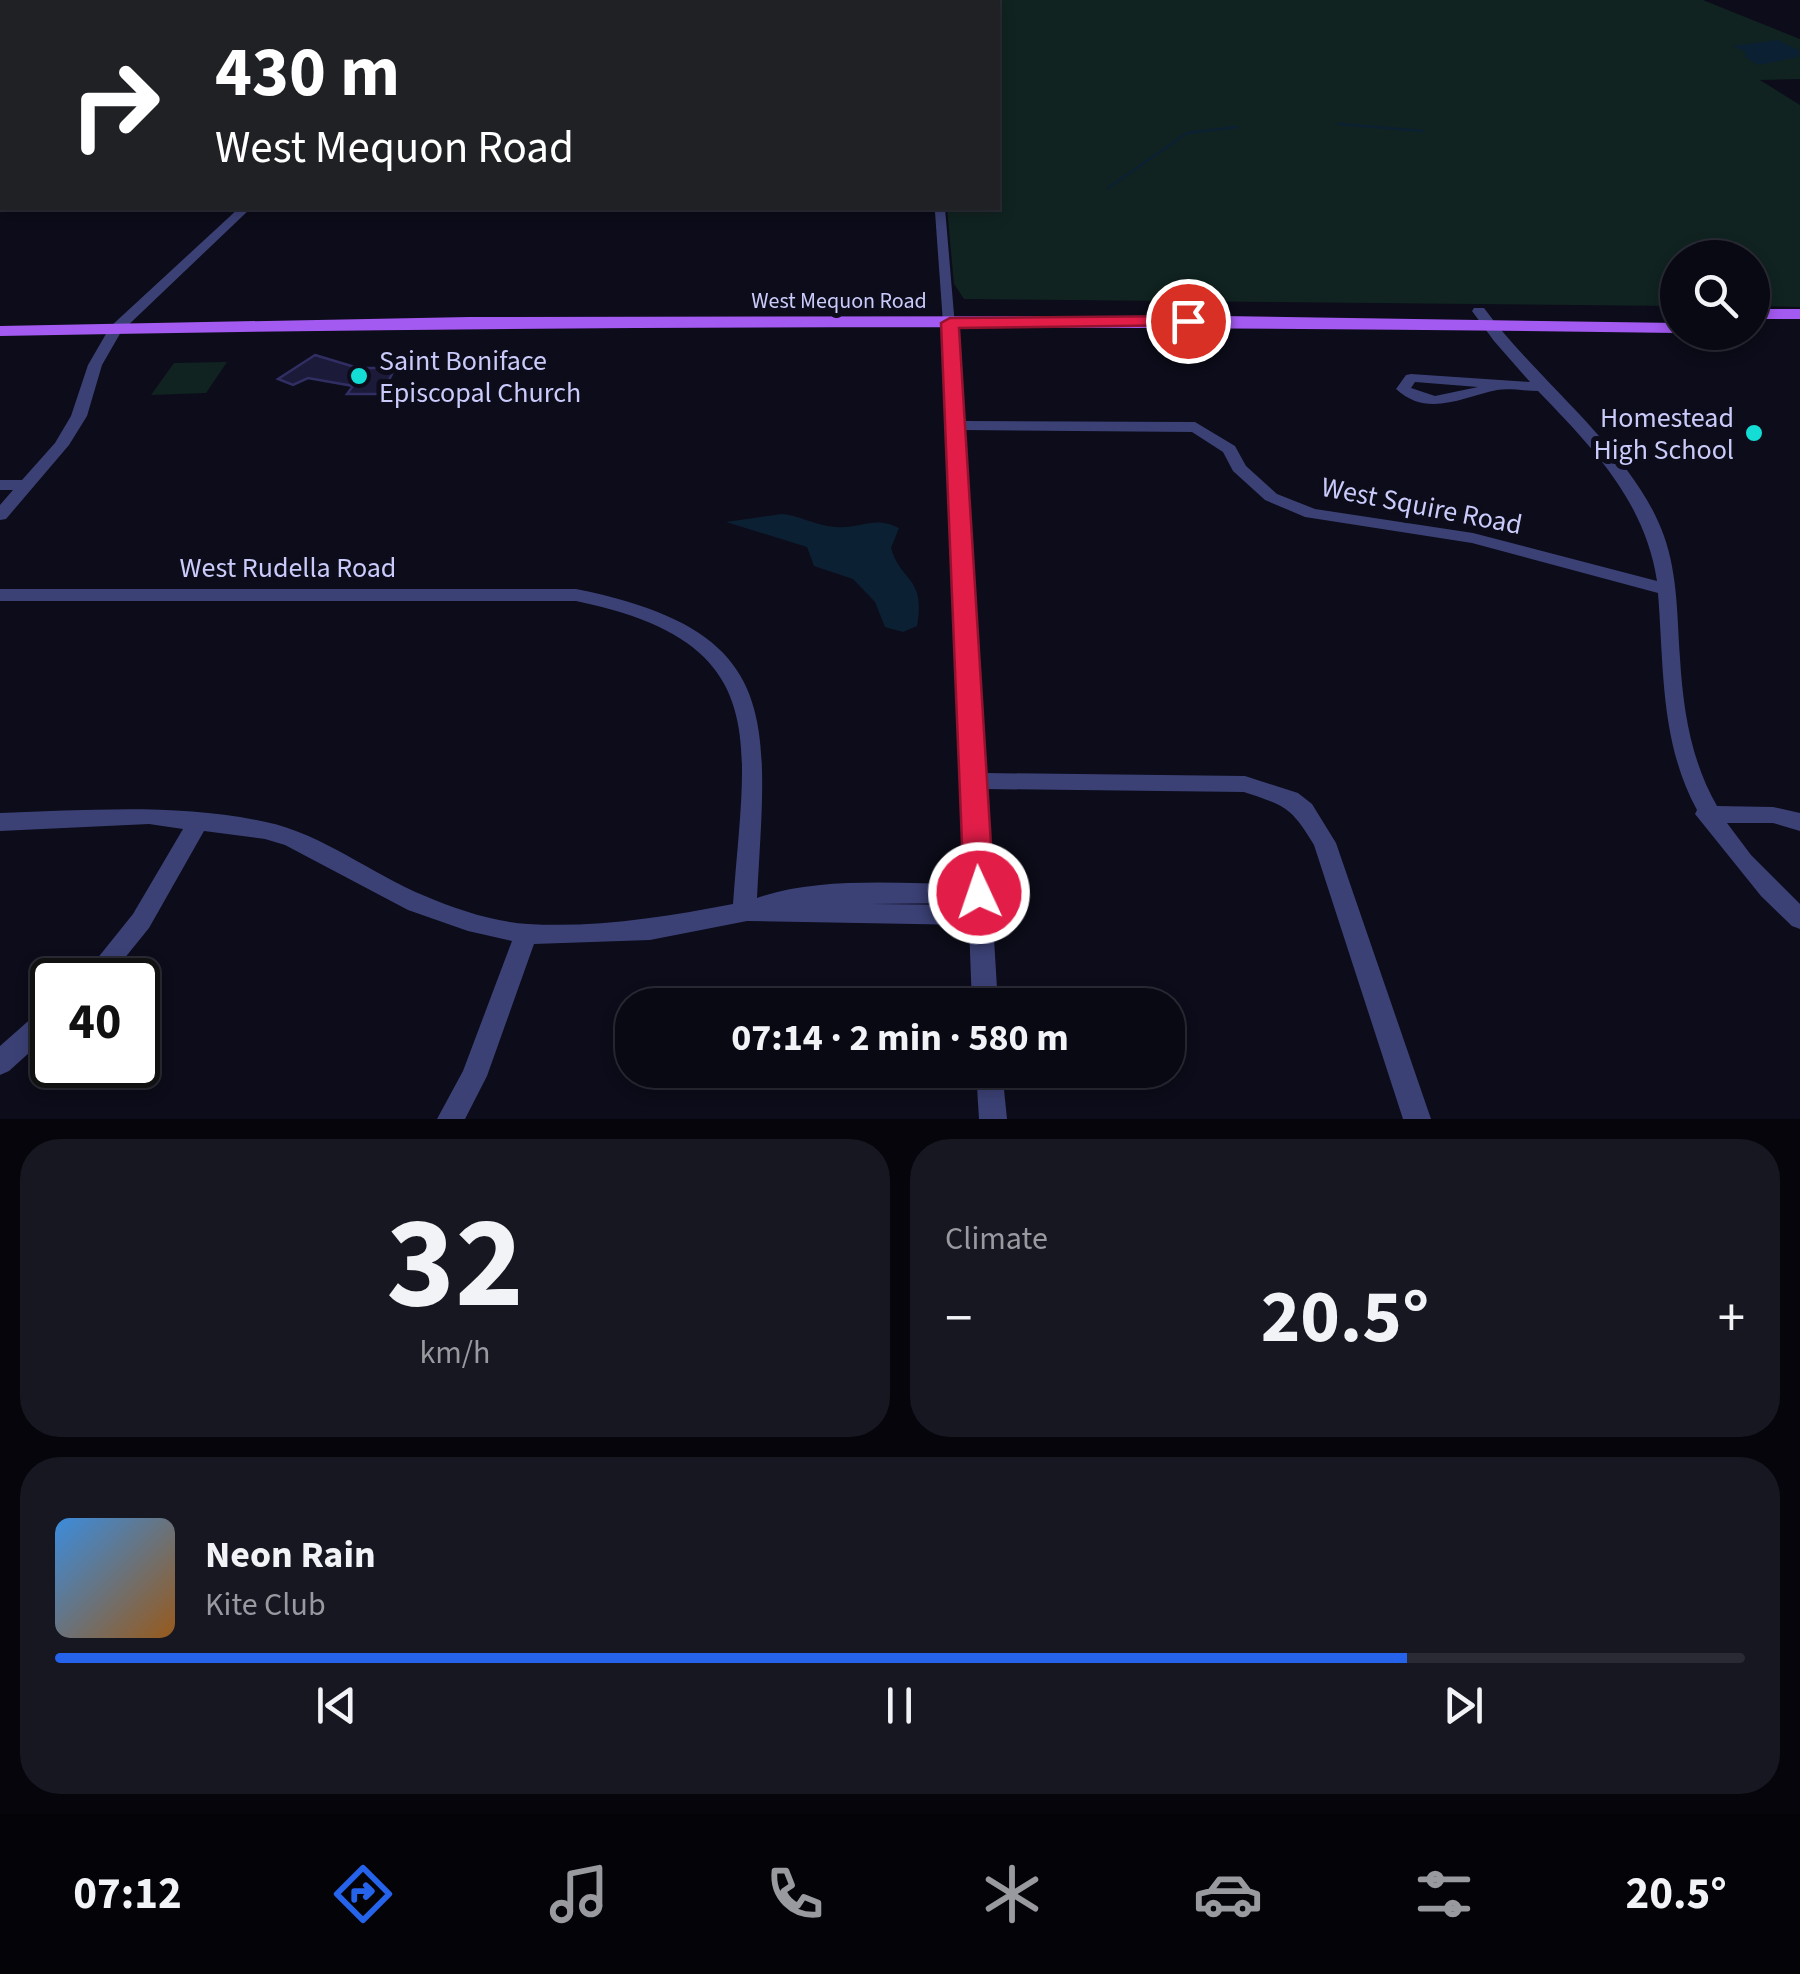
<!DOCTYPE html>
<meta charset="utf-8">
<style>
body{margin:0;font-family:"Source Sans 3",sans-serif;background:#171722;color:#f1f3f6;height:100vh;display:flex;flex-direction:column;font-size:38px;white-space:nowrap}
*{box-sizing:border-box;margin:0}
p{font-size:32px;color:#999aa0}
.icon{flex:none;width:55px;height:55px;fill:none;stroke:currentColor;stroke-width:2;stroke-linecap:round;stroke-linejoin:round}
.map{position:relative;height:1119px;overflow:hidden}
.side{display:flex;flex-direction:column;gap:20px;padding:20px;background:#05050b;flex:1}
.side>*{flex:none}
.banner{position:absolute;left:0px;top:0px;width:1000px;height:210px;box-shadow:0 5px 15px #0003,0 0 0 2px #292a34;background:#202124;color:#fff;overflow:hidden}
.buttons{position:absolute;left:1660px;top:240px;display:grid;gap:20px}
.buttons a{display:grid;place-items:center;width:110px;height:110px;border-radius:50%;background:#090914;box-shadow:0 5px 15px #0003,0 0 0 2px #292a34;font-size:50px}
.speed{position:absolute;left:30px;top:958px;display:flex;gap:20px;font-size:50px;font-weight:700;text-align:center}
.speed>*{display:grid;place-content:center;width:130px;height:130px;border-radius:50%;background:#090914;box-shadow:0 5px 15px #0003,0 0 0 2px #292a34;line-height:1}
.speed .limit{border:5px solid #111;border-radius:15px;background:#fff;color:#111}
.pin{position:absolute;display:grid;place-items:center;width:85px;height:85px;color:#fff;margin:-42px;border:5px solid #fff;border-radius:50%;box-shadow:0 2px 10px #0007}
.me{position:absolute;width:110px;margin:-55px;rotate:357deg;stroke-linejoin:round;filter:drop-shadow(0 0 8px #0008)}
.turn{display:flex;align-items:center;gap:35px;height:210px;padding:0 50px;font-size:45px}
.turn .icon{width:130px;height:130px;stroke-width:2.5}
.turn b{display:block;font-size:70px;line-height:85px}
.big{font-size:75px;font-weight:700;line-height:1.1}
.side .widget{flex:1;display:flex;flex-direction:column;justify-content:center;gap:15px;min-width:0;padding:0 35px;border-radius:40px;background:#171722}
.side .dial{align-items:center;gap:0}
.dial b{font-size:130px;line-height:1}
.song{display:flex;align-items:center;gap:30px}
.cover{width:120px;height:120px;border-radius:15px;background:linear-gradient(135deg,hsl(210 70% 55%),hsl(30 70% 35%))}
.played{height:10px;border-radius:5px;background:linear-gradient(90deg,#2563eb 80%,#292a34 80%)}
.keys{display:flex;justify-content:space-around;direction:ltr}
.heat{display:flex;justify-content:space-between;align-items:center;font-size:55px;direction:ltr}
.side .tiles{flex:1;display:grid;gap:20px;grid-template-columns:1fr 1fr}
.widget:last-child{grid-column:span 2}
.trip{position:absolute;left:615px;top:988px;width:570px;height:100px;border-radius:40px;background:#090914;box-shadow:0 5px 15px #0003,0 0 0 2px #292a34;font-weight:700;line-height:100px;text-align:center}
.dock{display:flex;height:160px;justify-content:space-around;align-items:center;background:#040408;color:#999aa0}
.dock .icon{width:70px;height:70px}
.dock .on{color:#2563eb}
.dock b{font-size:45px;color:#f1f3f6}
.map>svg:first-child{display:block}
.green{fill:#102320}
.water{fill:#0c2033}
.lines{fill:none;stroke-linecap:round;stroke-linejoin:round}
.stream{stroke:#0c2033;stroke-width:2.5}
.building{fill:#1c1a39;stroke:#312e63;stroke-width:2.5}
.minor{fill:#3b4175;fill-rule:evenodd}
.major{fill:#a35af1;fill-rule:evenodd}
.route{fill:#e11d48;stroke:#92132f;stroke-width:2.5}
.poi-dot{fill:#13ddd5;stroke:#0c0c1a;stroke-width:4}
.labels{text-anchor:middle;stroke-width:10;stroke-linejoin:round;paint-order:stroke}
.far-street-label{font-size:22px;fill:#cacbfa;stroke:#0c0c1a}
.poi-label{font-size:28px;fill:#cacbfa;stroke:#0c0c1a;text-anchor:start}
.street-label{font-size:28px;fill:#cacbfa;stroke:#0c0c1a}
</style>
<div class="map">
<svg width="1800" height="1119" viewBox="0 0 1800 1119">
<rect width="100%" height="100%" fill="#0c0c1a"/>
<g class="green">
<path d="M934,0H1703L1800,39V79L1760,80L1800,105V307L1753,306L1752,258H1678L1677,306L964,299L954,284L947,208H998V2Z"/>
<path d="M227,362L206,393L151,395L174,363Z"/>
</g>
<g class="water">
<path d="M1778,40L1800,51L1798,57L1759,65L1745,57L1746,52L1732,46Z"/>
<path d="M782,514C802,516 816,526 836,527C861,529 874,515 899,528L891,548C901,583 926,576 917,626L903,632L885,627L875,602L853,579L814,566L807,547L726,522Z"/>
</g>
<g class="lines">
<g class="stream">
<path d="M1338,124L1423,131"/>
<path d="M1108,188L1187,133L1237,127"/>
</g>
</g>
<path class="building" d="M315,355L358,368H395L382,394H347L353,386L308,378L293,385L278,379Z"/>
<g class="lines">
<g class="minor">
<rect x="925" y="0" width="8" height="2"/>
<rect x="0" y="157" width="2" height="6"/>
<path d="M239,208H251L121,332L102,365L87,416L69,445L6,519L0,520V505L13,490H0V480H22L55,443L71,416L88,365L110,327Z"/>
<path d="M768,208H945L963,421L1195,422L1235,446L1246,466L1277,494L1315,509L1473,533L1657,581C1645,501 1592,447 1538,391C1525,391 1509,388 1497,390C1463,397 1427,418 1396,389L1406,375L1411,374L1530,382L1494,341L1472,311L1474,308H1484C1537,381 1635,453 1664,536C1678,576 1677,617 1680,658C1683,709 1691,761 1717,806L1773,807L1800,813V831L1773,823H1727L1751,855L1800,904V929L1792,926L1761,896L1695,814L1697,810C1660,742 1664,668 1658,593L1472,543L1305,517L1265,500L1233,471L1223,452L1192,432L963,430L984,773L1245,776L1298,793L1312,804L1336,843L1431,1119H1403L1314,845C1291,807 1286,806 1244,792L985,789L998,1005H972L969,925L747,921L650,940L534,944L487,1076L465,1119H437L463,1071L512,941L468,931L408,910L285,845L265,839L204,831L149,928L107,980H80L133,914L183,829L149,824L0,831V813C89,810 179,803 266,822C323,834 371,874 425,896C455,909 494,922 528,924C596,928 666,917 733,904C745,739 775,642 576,601H0V589H576C784,631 767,717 757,898C820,876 900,884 967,884L943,323L935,212L773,211ZM1415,382L1478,387L1435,396L1411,388ZM968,903V905L871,904Z"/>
<path d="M52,1005V1032L9,1071L0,1075V1046L43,1008Z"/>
<path d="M976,1070H1002L1007,1119H979Z"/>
</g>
<g class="major">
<rect x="1752" y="309" width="48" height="10"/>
<path d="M1222,316L1678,323V332H1681L1678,333C1118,325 559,325 0,336V326L469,317Z"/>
</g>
</g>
<path class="route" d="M1188,316L1196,321L1194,325L959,328L994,893L989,901L979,905L968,901L964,893L941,323L950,318Z"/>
<g class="poi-dot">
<circle cx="359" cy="376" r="10"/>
<circle cx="1754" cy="433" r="10"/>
</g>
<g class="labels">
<g class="far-street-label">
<text x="839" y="308">West Mequon Road</text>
</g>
<g class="poi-label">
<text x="379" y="370">Saint Boniface<tspan x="379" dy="32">Episcopal Church</tspan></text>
<text x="1734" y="427" text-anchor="end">Homestead<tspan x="1734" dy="32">High School</tspan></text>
</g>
<g class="street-label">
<text transform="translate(1422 505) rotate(11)" y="10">West Squire Road</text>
<text x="288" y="577">West Rudella Road</text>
</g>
</g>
</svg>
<div class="buttons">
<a><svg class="icon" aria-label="search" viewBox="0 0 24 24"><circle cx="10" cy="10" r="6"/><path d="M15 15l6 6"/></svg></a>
</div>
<div class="speed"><div class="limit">40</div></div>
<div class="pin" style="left:1188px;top:321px;background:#d93025"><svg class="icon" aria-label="arrive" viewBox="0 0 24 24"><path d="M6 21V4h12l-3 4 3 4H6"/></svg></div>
<svg class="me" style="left:979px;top:893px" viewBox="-20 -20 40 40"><circle r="17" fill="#e11d48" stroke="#fff" stroke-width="3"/><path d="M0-11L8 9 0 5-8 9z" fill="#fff"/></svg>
<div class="trip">07:14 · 2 min · 580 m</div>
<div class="banner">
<div class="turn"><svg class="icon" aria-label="right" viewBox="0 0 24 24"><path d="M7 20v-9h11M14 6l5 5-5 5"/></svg><div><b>430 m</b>West Mequon Road</div></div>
</div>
</div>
<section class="side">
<div class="tiles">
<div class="widget dial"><b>32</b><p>km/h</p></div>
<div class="widget"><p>Climate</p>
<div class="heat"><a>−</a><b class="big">20.5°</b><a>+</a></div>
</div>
<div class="widget">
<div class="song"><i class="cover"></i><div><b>Neon Rain</b><p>Kite Club</p></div></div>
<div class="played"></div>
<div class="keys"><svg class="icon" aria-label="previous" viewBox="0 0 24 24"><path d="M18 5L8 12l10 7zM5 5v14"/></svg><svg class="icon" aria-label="pause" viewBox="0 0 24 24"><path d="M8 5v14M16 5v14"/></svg><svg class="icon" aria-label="next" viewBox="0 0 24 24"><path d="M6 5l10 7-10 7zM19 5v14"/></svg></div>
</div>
</div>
</section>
<nav class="dock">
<b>07:12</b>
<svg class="icon on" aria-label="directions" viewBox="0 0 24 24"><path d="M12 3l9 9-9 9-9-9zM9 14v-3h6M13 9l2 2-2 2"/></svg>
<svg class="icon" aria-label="music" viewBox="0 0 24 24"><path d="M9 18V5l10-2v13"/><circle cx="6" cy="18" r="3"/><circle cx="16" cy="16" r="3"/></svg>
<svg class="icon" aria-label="phone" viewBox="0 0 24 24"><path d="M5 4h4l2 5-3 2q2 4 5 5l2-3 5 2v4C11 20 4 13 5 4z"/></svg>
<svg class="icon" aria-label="climate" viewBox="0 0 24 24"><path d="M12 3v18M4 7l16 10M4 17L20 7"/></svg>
<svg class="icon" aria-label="car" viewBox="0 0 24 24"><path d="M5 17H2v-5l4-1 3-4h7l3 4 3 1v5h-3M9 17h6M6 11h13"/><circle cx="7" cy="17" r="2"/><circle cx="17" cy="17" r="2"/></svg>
<svg class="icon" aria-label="filters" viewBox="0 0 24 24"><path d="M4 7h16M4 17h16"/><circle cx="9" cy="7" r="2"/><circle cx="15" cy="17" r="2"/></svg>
<b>20.5°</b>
</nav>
